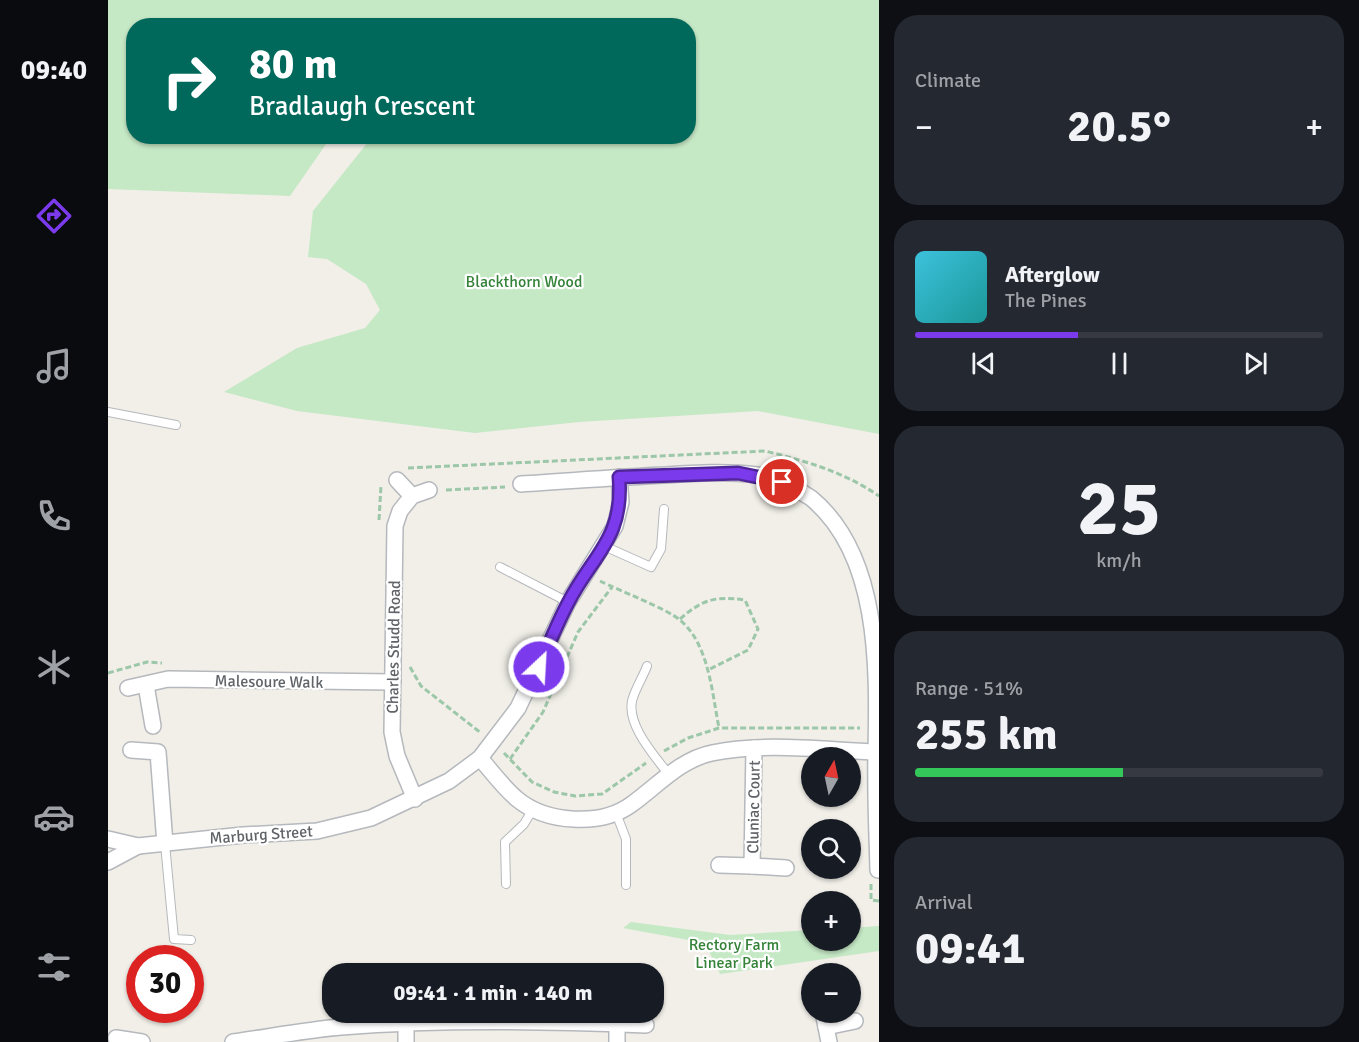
<!DOCTYPE html>
<meta charset="utf-8">
<style>
body{margin:0;font-family:Signika,sans-serif;background:#242831;color:#f1f3f6;height:100vh;display:flex;flex-direction:column;font-size:22px;white-space:nowrap}
*{box-sizing:border-box;margin:0}
p{font-size:20px;color:#9ea1a6}
.icon{flex:none;width:33px;height:33px;fill:none;stroke:currentColor;stroke-width:2;stroke-linecap:round;stroke-linejoin:round}
.map{position:relative;flex:1;overflow:hidden}
.side{display:flex;flex-direction:column;gap:15px;padding:15px;background:#0d0f14;width:480px}
.side>*{flex:none}
.top-card{position:absolute;left:18px;top:18px;width:570px;height:126px;border-radius:24px;box-shadow:0 2px 4px #0004;background:#00695c;color:#fff;overflow:hidden}
.needle{width:39px;rotate:9deg}
.tools{position:absolute;left:693px;top:747px;display:grid;gap:12px}
.tools a{display:grid;place-items:center;width:60px;height:60px;border-radius:50%;background:#171b24;box-shadow:0 2px 4px #0004;font-size:30px}
.speed{position:absolute;left:18px;top:945px;display:flex;gap:12px;font-size:30px;font-weight:700;text-align:center}
.speed>*{display:grid;place-content:center;width:78px;height:78px;border-radius:50%;background:#171b24;box-shadow:0 2px 4px #0004;line-height:1}
.speed .limit{border:9px solid #d22;background:#fff;color:#111}
.pin{position:absolute;display:grid;place-items:center;width:51px;height:51px;color:#fff;margin:-26px;border:3px solid #fff;border-radius:50%;box-shadow:0 2px 6px #0007}
.me{position:absolute;width:66px;margin:-33px;rotate:25deg;stroke-linejoin:round;filter:drop-shadow(0 0 4px #0008)}
.turn{display:flex;align-items:center;gap:21px;height:126px;padding:0 24px;font-size:27px}
.turn .icon{width:78px;height:78px;stroke-width:2.5}
.turn b{display:block;font-size:42px;line-height:51px}
.big{font-size:45px;font-weight:700;line-height:1.1}
.side .widget{flex:1;display:flex;flex-direction:column;justify-content:center;gap:9px;min-width:0;padding:0 21px;border-radius:24px;background:#242831}
.side .dial{align-items:center;gap:0}
.dial b{font-size:78px;line-height:1}
.song{display:flex;align-items:center;gap:18px}
.cover{width:72px;height:72px;border-radius:9px;background:linear-gradient(135deg,hsl(190 70% 55%),hsl(180 70% 35%))}
.played{height:6px;border-radius:3px;background:linear-gradient(90deg,#7c3aed 40%,#363941 40%)}
.keys{display:flex;justify-content:space-around;direction:ltr}
.heat{display:flex;justify-content:space-between;align-items:center;font-size:33px;direction:ltr}
.charge{height:9px;border-radius:4px;background:linear-gradient(90deg,#34c759 51%,#363941 0)}
.trip{position:absolute;left:214px;top:963px;width:342px;height:60px;border-radius:24px;background:#171b24;box-shadow:0 2px 4px #0004;font-weight:700;line-height:60px;text-align:center}
main{display:flex;flex:1;min-height:0}
.tabs{display:flex;flex-direction:column;width:108px;justify-content:space-around;align-items:center;background:#090b0e;color:#9ea1a6}
.tabs .icon{width:42px;height:42px}
.tabs .on{color:#7c3aed}
.tabs b{font-size:27px;color:#f1f3f6}
.map>svg:first-child{display:block}
.green{fill:#c5e8c5}
.lines{fill:none;stroke-linecap:round;stroke-linejoin:round}
.lane-casing{stroke:#b5b8bc;stroke-width:10}
.street-casing{stroke:#b5b8bc;stroke-width:18}
.path{stroke:#9cc7a9;stroke-width:3;stroke-dasharray:6 3;stroke-linecap:butt}
.lane{stroke:#fff;stroke-width:8}
.street{stroke:#fff;stroke-width:15}
.route-casing{stroke:#51269a;stroke-width:15}
.route{stroke:#7c3aed;stroke-width:10}
.labels{text-anchor:middle;stroke-width:4.5;stroke-linejoin:round;paint-order:stroke}
.park-label{font-size:16px;fill:#348238;stroke:#fff}
.street-label{font-size:16px;fill:#5f6368;stroke:#fff}
</style>
<main>
<nav class="tabs">
<b>09:40</b>
<svg class="icon on" aria-label="directions" viewBox="0 0 24 24"><path d="M12 3l9 9-9 9-9-9zM9 14v-3h6M13 9l2 2-2 2"/></svg>
<svg class="icon" aria-label="music" viewBox="0 0 24 24"><path d="M9 18V5l10-2v13"/><circle cx="6" cy="18" r="3"/><circle cx="16" cy="16" r="3"/></svg>
<svg class="icon" aria-label="phone" viewBox="0 0 24 24"><path d="M5 4h4l2 5-3 2q2 4 5 5l2-3 5 2v4C11 20 4 13 5 4z"/></svg>
<svg class="icon" aria-label="climate" viewBox="0 0 24 24"><path d="M12 3v18M4 7l16 10M4 17L20 7"/></svg>
<svg class="icon" aria-label="car" viewBox="0 0 24 24"><path d="M5 17H2v-5l4-1 3-4h7l3 4 3 1v5h-3M9 17h6M6 11h13"/><circle cx="7" cy="17" r="2"/><circle cx="17" cy="17" r="2"/></svg>
<svg class="icon" aria-label="filters" viewBox="0 0 24 24"><path d="M4 7h16M4 17h16"/><circle cx="9" cy="7" r="2"/><circle cx="15" cy="17" r="2"/></svg>
</nav>
<div class="map">
<svg width="771" height="1042" viewBox="0 0 771 1042">
<rect width="100%" height="100%" fill="#f1efe8"/>
<g class="green">
<path d="M0,0H771V434L650,411L471,422L367,433L189,411L116,392L189,348L257,328L272,310L258,284L219,259L200,257L205,211L264,137L580,136V26H26V136L223,137L182,196L0,189Z"/>
<path d="M523,922L622,935L703,930L704,940H742L743,928L771,926V951L612,974L597,943L515,928Z"/>
</g>
<g class="lines">
<defs>
<g id="lane">
<path d="M0,412L68,425"/>
<path d="M496,546L543,567L553,549L556,509"/>
<path d="M392,567L460,602"/>
<path d="M539,666C535,677 527,689 524,701C519,726 547,756 561,775"/>
<path d="M508,813L518,839V885"/>
<path d="M57,844L66,939L83,940"/>
<path d="M398,884L397,842L416,824L425,809"/>
</g>
<g id="street">
<path d="M289,480L304,496"/>
<path d="M413,484C462,481 510,477 558,475C588,473 619,471 649,475C668,478 686,487 703,498C771,554 770,664 768,752C767,791 769,831 770,870"/>
<path d="M38,685L45,726"/>
<path d="M20,688L60,679L285,682"/>
<path d="M23,750L50,752L57,844"/>
<path d="M372,758C384,772 395,787 409,799C438,823 493,827 524,804C549,786 573,759 604,753C657,742 715,750 768,752"/>
<path d="M307,799L289,756L284,732L287,526L292,511L304,496L321,490"/>
<path d="M0,839L30,846L135,835L209,831L263,818L341,781L372,758L410,708L460,602L507,526L513,502L511,477"/>
<path d="M0,862L30,846"/>
<path d="M611,865L644,866L646,748"/>
<path d="M644,866L678,868"/>
<path d="M715,1012L721,1042"/>
<path d="M718,1027L747,1021"/>
<path d="M8,1038L34,1042"/>
<path d="M125,1042C161,1037 197,1030 233,1027C334,1019 437,1021 538,1025"/>
<path d="M298,1042V1023"/>
<path d="M509,1042V1024"/>
</g>
</defs>
<use href="#lane" class="lane-casing"/>
<use href="#street" class="street-casing"/>
<g class="path">
<path d="M300,468L657,451C698,461 736,472 771,496"/>
<path d="M338,490L397,487"/>
<path d="M271,520L273,485"/>
<path d="M492,581C510,590 559,609 572,620C601,644 604,693 611,728"/>
<path d="M572,619C595,599 607,596 637,600L650,629L640,650L600,670"/>
<path d="M302,667L313,686L373,733"/>
<path d="M0,673L39,662L54,663"/>
<path d="M556,751L580,738L611,728H752"/>
<path d="M396,753L424,782L446,792L467,796L494,794L538,763"/>
<path d="M402,759L435,712L470,632L504,587"/>
<path d="M763,884V900L771,901"/>
</g>
<use href="#lane" class="lane"/>
<use href="#street" class="street"/>
</g>
<g class="lines">
<defs>
<path id="route" d="M431,667C440,646 449,624 460,603C485,554 516,539 511,477L630,473L674,482"/>
</defs>
<use href="#route" class="route-casing"/>
<use href="#route" class="route"/>
</g>
<g class="labels">
<g class="park-label">
<text x="416" y="287">Blackthorn Wood</text>
<text x="626" y="950">Rectory Farm<tspan x="626" dy="18">Linear Park</tspan></text>
</g>
<g class="street-label">
<text transform="translate(285 647) rotate(-89)" y="6">Charles Studd Road</text>
<text transform="translate(161 681) rotate(1)" y="6">Malesoure Walk</text>
<text transform="translate(645 807) rotate(-89)" y="6">Cluniac Court</text>
<text transform="translate(153 834) rotate(-4)" y="6">Marburg Street</text>
</g>
</g>
</svg>
<div class="tools">
<a><svg class="needle" viewBox="-14 -14 28 28"><path d="M0-13l5 13h-10z" fill="#e53935"/><path d="M0 13l5-13h-10z" fill="#9ea1a6"/></svg></a>
<a><svg class="icon" aria-label="search" viewBox="0 0 24 24"><circle cx="10" cy="10" r="6"/><path d="M15 15l6 6"/></svg></a>
<a>+</a>
<a>−</a>
</div>
<div class="speed"><div class="limit">30</div></div>
<div class="pin" style="left:674px;top:482px;background:#d93025"><svg class="icon" aria-label="arrive" viewBox="0 0 24 24"><path d="M6 21V4h12l-3 4 3 4H6"/></svg></div>
<svg class="me" style="left:431px;top:667px" viewBox="-20 -20 40 40"><circle r="17" fill="#7c3aed" stroke="#fff" stroke-width="3"/><path d="M0-11L8 9 0 5-8 9z" fill="#fff"/></svg>
<div class="trip">09:41 · 1 min · 140 m</div>
<div class="top-card">
<div class="turn"><svg class="icon" aria-label="right" viewBox="0 0 24 24"><path d="M7 20v-9h11M14 6l5 5-5 5"/></svg><div><b>80 m</b>Bradlaugh Crescent</div></div>
</div>
</div>
<section class="side">
<div class="widget"><p>Climate</p>
<div class="heat"><a>−</a><b class="big">20.5°</b><a>+</a></div>
</div>
<div class="widget">
<div class="song"><i class="cover"></i><div><b>Afterglow</b><p>The Pines</p></div></div>
<div class="played"></div>
<div class="keys"><svg class="icon" aria-label="previous" viewBox="0 0 24 24"><path d="M18 5L8 12l10 7zM5 5v14"/></svg><svg class="icon" aria-label="pause" viewBox="0 0 24 24"><path d="M8 5v14M16 5v14"/></svg><svg class="icon" aria-label="next" viewBox="0 0 24 24"><path d="M6 5l10 7-10 7zM19 5v14"/></svg></div>
</div>
<div class="widget dial"><b>25</b><p>km/h</p></div>
<div class="widget"><p>Range · 51%</p><b class="big">255 km</b><div class="charge"></div></div>
<div class="widget"><p>Arrival</p><b class="big">09:41</b></div>
</section>
</main>
